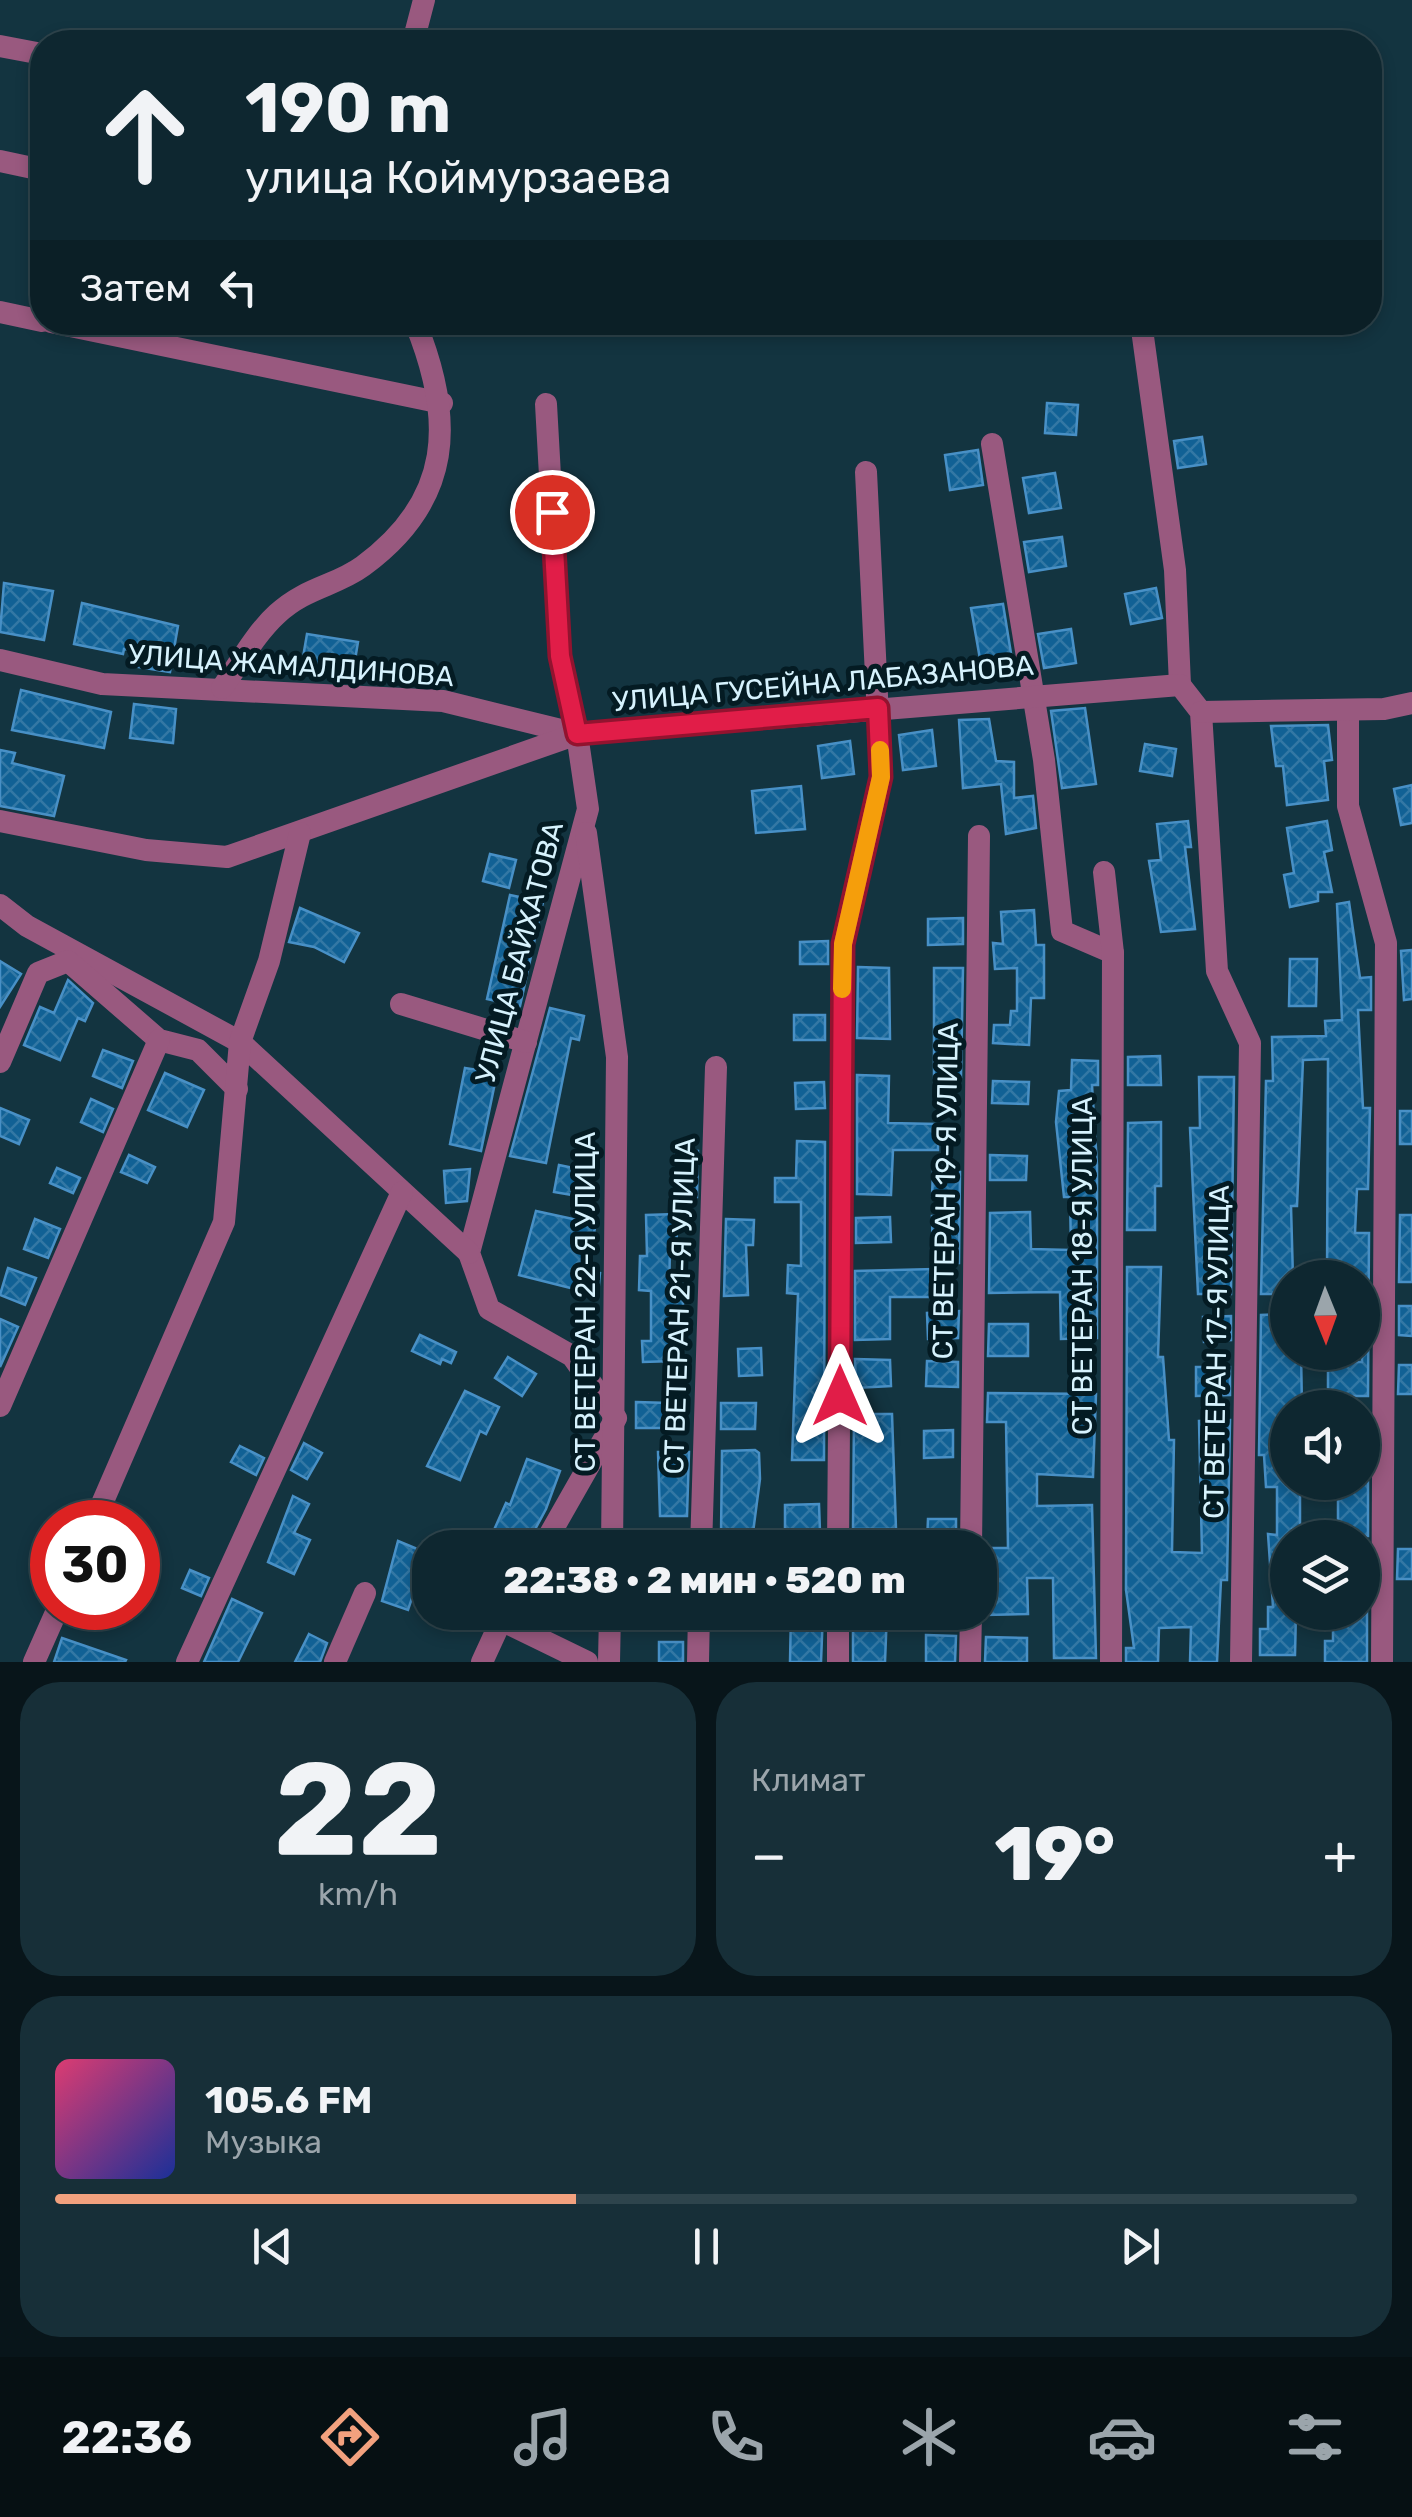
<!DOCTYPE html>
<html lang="ru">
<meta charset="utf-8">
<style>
body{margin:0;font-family:Rubik,sans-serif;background:#172f38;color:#f1f3f6;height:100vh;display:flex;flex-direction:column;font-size:38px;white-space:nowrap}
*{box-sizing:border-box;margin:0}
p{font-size:32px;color:#9ba5ab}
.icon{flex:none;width:55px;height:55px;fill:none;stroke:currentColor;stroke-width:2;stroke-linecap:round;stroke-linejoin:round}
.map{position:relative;height:1662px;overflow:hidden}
.sheet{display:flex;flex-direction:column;gap:20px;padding:20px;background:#08151a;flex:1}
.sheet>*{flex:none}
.banner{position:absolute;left:30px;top:30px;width:1352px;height:305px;border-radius:40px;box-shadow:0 5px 15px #0003,0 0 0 2px #2e444c;background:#0e2730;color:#f1f3f6;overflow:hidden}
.needle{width:65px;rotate:179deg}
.buttons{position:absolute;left:1270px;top:1260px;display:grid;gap:20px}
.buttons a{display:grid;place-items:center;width:110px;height:110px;border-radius:50%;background:#0e2730;box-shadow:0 5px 15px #0003,0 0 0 2px #2e444c;font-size:50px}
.speed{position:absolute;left:30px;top:1500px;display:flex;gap:20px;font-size:50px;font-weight:700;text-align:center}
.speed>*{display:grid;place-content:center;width:130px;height:130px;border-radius:50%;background:#0e2730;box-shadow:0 5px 15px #0003,0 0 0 2px #2e444c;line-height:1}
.speed .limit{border:15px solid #d22;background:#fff;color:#111}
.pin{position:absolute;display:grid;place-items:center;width:85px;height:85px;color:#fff;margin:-42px;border:5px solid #fff;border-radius:50%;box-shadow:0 2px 10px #0007}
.me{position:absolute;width:110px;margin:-55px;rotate:0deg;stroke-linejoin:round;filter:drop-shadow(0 0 8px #0008)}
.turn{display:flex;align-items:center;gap:35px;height:210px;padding:0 50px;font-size:45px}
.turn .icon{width:130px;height:130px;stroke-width:2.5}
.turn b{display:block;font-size:70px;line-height:85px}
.then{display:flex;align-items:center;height:95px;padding:0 50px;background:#0003;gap:20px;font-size:38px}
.big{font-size:75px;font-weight:800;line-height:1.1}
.sheet .widget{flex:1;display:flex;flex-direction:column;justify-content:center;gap:15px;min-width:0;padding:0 35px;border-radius:40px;background:#172f38}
.sheet .dial{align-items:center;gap:0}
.dial b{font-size:130px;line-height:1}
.song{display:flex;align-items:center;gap:30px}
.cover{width:120px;height:120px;border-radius:15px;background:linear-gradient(135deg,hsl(340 70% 55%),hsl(230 70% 35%))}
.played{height:10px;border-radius:5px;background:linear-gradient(90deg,#f2a17e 40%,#2e444c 40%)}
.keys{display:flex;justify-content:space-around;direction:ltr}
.heat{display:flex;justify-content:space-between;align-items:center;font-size:55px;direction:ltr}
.sheet .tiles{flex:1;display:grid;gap:20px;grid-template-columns:1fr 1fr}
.widget:last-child{grid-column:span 2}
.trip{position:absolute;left:412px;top:1530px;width:585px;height:100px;border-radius:40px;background:#0e2730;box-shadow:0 5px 15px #0003,0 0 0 2px #2e444c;font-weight:800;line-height:100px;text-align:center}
.tabs{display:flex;height:160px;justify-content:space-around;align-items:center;background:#061013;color:#9ba5ab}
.tabs .icon{width:70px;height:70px}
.tabs .active{color:#f2a17e}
.tabs b{font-size:45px;color:#f1f3f6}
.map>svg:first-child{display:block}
.building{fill:url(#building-cross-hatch);stroke:#4890c6;stroke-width:2.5}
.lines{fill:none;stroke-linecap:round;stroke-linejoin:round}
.minor{stroke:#99597f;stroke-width:22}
.route-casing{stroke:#92132f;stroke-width:25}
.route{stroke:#e11d48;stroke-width:18}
.slow{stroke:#f59e0b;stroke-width:18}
.labels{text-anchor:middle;stroke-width:10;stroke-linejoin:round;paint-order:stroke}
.street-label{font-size:28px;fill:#d6f2fd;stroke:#041b23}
</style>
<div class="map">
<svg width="1412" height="1662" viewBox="0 0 1412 1662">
<defs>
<pattern id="building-cross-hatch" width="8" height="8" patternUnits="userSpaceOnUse" patternTransform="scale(2.5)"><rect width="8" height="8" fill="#116195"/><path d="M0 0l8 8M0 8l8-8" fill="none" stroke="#3378a5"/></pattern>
</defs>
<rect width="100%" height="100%" fill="#133440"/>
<g class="building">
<path d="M1047,403L1078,405L1076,435L1045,433Z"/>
<path d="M1202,437L1206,464L1178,468L1174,441Z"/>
<path d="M978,450L983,485L950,490L945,455Z"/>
<path d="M1055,473L1061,508L1029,513L1023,478Z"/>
<path d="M1062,537L1066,566L1029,572L1024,542Z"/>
<path d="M4,583L53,591L44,640L0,632Z"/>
<path d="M1156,588L1162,618L1131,624L1125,594Z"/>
<path d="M82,603L178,626L170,672L138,667L139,652L124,649L123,654L74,644Z"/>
<path d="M1003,604L1014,672L983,676L971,608Z"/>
<path d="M1071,629L1076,663L1044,668L1038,634Z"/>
<path d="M307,634L358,642L352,678L301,669Z"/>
<path d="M21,690L111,712L104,748L12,730Z"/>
<path d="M134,704L176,709L173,743L130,738Z"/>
<path d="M1085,708L1096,784L1062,788L1051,711Z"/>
<path d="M989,719L996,761L1014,762V798L1033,796L1036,828L1006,834L1001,784L963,788L959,720Z"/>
<path d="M1328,725L1332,760L1324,761L1328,800L1287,805L1283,766H1276L1271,726Z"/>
<path d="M932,730L936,766L903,770L899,735Z"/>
<path d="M850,741L854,774L822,778L818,746Z"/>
<path d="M1145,744L1176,749L1172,776L1140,771Z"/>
<path d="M0,750L15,753L12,763L64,776L54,816L0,806Z"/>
<path d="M1412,785V823L1401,825L1394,789Z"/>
<path d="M801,786L805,829L756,833L752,791Z"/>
<path d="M1188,821L1191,847H1185L1195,929L1161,932L1149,861L1161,860L1157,824Z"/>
<path d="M1327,821L1332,850L1324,852L1332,892H1318V901L1290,907L1284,875L1294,873L1287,828Z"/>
<path d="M490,854L516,860L509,888L483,881Z"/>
<path d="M510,895L543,902L520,1006L487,999Z"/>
<path d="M1349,902L1360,978L1371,977V1010H1358L1363,1108H1370L1368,1189H1357L1355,1233H1369L1368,1396H1328V1362H1362V1278H1327L1328,1059L1303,1060L1297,1206H1291L1293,1278H1288V1294H1261L1266,1081H1273L1272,1037L1326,1036L1325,1021L1342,1020L1337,904Z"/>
<path d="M300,908L359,933L344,962L314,947L289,942Z"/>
<path d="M1034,910L1036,945H1044V998H1031L1029,1045L993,1043L994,1025H1010L1011,1011H1017V968L995,969L993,943L1003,944L1001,912Z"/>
<path d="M963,918V944L928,945V919Z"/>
<path d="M828,941V964H800V942Z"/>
<path d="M1412,950V999L1404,1000L1401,951Z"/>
<path d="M1290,959H1317L1316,1006H1289Z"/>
<path d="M0,961L21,974L0,1007Z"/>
<path d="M858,967L889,968L890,1039L857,1038Z"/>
<path d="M934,968H963L961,1077L934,1078Z"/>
<path d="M68,980L93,1003L85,1021L78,1018L60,1060L24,1045L40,1007L54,1013Z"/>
<path d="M550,1008L584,1016L579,1040L571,1038L546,1163L510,1156Z"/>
<rect x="794" y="1015" width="31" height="25"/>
<path d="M103,1050L133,1061L122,1088L93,1076Z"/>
<path d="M1160,1056L1161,1085H1128V1057Z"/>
<path d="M1072,1060L1098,1061V1085H1092L1097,1165V1338L1061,1339L1060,1292L989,1293L990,1213L1030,1212L1031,1249L1071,1250L1070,1197H1064L1056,1122L1059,1091L1071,1090Z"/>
<path d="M465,1068L497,1073L481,1151L450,1144Z"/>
<path d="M165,1073L204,1090L187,1127L148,1110Z"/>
<path d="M857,1075L889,1076L888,1123L938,1124V1150H893L891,1195L857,1194Z"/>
<path d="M1199,1077H1234L1231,1294H1198L1190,1128H1200Z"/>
<path d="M993,1081L1029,1082L1028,1104L992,1103Z"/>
<path d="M824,1082L825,1108L796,1109L795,1083Z"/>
<path d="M91,1099L113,1109L103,1132L81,1122Z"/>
<path d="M0,1108L29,1120L19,1144L0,1136Z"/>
<rect x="1400" y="1111" width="12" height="33"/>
<path d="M1161,1122V1186H1155V1230H1127L1128,1123Z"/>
<path d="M797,1141L825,1142L824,1460H792L798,1294L787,1293L788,1265L801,1266V1202H775V1178H796Z"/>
<path d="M676,1150L698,1151L697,1197H675Z"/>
<path d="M129,1155L155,1167L147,1183L121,1172Z"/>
<path d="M990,1155L1027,1156L1026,1180H990Z"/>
<path d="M559,1165L588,1171L584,1197L554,1192Z"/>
<path d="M57,1168L80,1178L73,1193L50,1183Z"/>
<path d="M470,1169L467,1201L446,1203L444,1171Z"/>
<path d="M933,1171L960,1172L959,1263L933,1264L932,1216H943L944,1197L932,1196Z"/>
<path d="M536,1211L596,1224L585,1270L600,1273L598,1295L519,1275Z"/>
<path d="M676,1214L677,1245L670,1246L669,1296H683V1332H673L674,1361L643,1362L642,1341H651V1291L639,1290L640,1256H647L646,1215Z"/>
<path d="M1400,1215H1412V1282H1399Z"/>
<path d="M890,1217L891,1242L856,1243V1218Z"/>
<path d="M35,1219L60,1229L48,1258L24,1249Z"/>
<path d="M726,1219L754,1220L753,1245H746L748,1295L724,1296Z"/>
<path d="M1127,1267H1161L1158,1357H1163L1169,1440H1174L1172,1552L1202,1553L1199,1421L1230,1420L1227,1580H1221L1217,1662H1190L1191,1627L1159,1628L1158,1662H1126V1648H1134L1126,1590Z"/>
<path d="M8,1268L36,1278L25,1305L0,1295Z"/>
<path d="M934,1269V1297H890V1339L855,1340V1271Z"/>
<path d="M1399,1306H1412V1336L1399,1335Z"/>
<path d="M959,1311L958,1338L928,1339L927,1313Z"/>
<path d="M1288,1314V1352H1301L1302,1408H1288V1482H1300V1529H1292V1538H1288V1612H1296L1295,1655H1260V1629H1268V1607H1273L1268,1534L1277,1535V1487H1266L1264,1455H1259L1261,1315Z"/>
<path d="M1231,1316V1340L1204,1342L1203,1317Z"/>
<path d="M0,1319L18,1327L0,1367Z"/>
<path d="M989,1324H1028V1356H988Z"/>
<path d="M420,1335L456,1352L451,1363L442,1359L440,1364L412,1351Z"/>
<path d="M761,1348L762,1375L739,1376L738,1349Z"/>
<path d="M508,1357L536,1374L522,1396L495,1378Z"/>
<path d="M855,1359L890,1360L891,1386L856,1388Z"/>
<path d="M927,1361L958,1362V1387L926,1386Z"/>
<path d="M1399,1365H1412V1394H1398Z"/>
<path d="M1196,1367H1230V1395L1196,1396Z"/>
<path d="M465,1391L499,1407L486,1434L480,1431L460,1480L427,1466Z"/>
<path d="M988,1393L1096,1394L1093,1477L1037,1474V1506L1092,1505L1096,1658H1054L1053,1578H1027L1028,1614L986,1615L983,1586H988V1548H1008L1006,1422H987Z"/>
<path d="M636,1402L669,1403L668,1428H636Z"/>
<path d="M721,1403H756L755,1429H721Z"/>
<path d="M854,1414H892L896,1529H853Z"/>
<path d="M953,1430V1457L924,1458V1431Z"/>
<path d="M304,1443L322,1453L307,1479L291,1470Z"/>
<path d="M240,1446L264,1458L256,1475L231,1462Z"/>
<path d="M755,1450L759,1453L760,1479L751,1548H716V1536H721L722,1451Z"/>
<path d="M658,1452H689L687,1516H660Z"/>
<path d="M527,1459L560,1471L546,1509L525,1548H486L506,1503L510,1505Z"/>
<rect x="1338" y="1482" width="30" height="54"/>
<path d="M293,1496L309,1504L294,1533L310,1540L294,1574L268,1562Z"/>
<path d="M819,1504L820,1532H785V1505Z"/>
<path d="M928,1519H956V1542H927Z"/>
<path d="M398,1541L427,1553L408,1610L382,1601Z"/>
<path d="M1398,1549H1412V1579H1397Z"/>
<path d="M190,1570L209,1578L201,1596L182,1588Z"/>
<path d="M232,1599L262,1613L238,1662H204Z"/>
<rect x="741" y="1612" width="27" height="13"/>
<path d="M791,1612H823L821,1662H790Z"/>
<path d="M853,1612H887L885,1662H853Z"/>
<path d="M1333,1612H1367V1662H1325V1641H1333Z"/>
<path d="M309,1634L327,1643L320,1662H295Z"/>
<path d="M926,1635L956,1636L955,1662H926Z"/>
<path d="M986,1637L1027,1638V1662H985Z"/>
<path d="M62,1638L126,1660L125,1662H54Z"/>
<rect x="659" y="1642" width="24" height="20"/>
</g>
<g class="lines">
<g class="minor">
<path d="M413,42L424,0"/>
<path d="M0,46L42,54"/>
<path d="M0,161L42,170"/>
<path d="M0,312L42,321"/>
<path d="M51,322L442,403"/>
<path d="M1141,322L1175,570L1180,685"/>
<path d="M546,404L560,655L577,734"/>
<path d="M992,444L1044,760L1062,931L1113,953"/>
<path d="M0,660L102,684L443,701L577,734L1180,685L1201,712L1217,971L1250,1043L1241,1662"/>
<path d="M222,688C239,664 255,634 277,614C306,587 336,586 363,566C453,500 455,420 415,322"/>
<path d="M1348,710V806L1386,943L1382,1662"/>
<path d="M1201,712L1384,709L1412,703"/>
<path d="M0,821L146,850L227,857L577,734L588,809L469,1253L489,1309L572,1356L616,1418L542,1548"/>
<path d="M586,833L617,1057L612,1548"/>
<path d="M1104,872L1113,953L1111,1662"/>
<path d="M0,905L27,926L240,1042L469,1253"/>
<path d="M401,1004L526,1042"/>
<path d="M0,1062L38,973L68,961L159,1040L198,1050L237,1089"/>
<path d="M0,1406L159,1040"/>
<path d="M94,1522L224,1222L240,1042L269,961L300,833"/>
<path d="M701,1548L716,1067"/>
<path d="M838,1548L843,944L881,777L866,472"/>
<path d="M971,1548L979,836"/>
<path d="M501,1620L587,1662"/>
<path d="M34,1662L58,1608"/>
<path d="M187,1662L402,1192"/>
<path d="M335,1662L365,1593"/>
<path d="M482,1662L505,1612"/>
<path d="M609,1662L610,1612"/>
<path d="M698,1662L699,1612"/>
<path d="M838,1662V1612"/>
<path d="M970,1662L971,1612"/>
</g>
</g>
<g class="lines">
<defs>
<path id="route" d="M552,512L560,656L577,734L878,708L881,777L843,944L840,1396"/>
</defs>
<use href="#route" class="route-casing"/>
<use href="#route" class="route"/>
<path class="slow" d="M842,989L843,944L881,777L880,750"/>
</g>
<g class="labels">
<g class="street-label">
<text transform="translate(291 665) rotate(4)" y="10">УЛИЦА ЖАМАЛДИНОВА</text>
<text transform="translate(823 683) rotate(-5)" y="10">УЛИЦА ГУСЕЙНА ЛАБАЗАНОВА</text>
<text transform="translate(519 952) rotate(-75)" y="10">УЛИЦА БАЙХАТОВА</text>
<text transform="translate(945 1191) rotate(-89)" y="10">СТ ВЕТЕРАН 19-Я УЛИЦА</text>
<text transform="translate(1082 1266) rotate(-90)" y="10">СТ ВЕТЕРАН 18-Я УЛИЦА</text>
<text transform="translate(585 1302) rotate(-90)" y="10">СТ ВЕТЕРАН 22-Я УЛИЦА</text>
<text transform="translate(679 1306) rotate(-88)" y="10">СТ ВЕТЕРАН 21-Я УЛИЦА</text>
<text transform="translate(1216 1352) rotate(-89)" y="10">СТ ВЕТЕРАН 17-Я УЛИЦА</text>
</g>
</g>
</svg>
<div class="buttons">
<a><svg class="needle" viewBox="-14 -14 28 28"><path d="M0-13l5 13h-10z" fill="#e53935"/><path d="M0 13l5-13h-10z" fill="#9ba5ab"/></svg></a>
<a><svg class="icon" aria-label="sound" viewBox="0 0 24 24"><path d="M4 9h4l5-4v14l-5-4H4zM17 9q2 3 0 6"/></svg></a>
<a><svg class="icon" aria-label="layers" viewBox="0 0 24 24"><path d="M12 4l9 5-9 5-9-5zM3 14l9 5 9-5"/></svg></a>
</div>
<div class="speed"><div class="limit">30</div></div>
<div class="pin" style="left:552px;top:512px;background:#d93025"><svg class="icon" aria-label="arrive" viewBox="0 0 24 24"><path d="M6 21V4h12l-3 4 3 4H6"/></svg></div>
<svg class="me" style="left:840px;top:1396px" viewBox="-20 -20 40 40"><path d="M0-17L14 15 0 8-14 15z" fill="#e11d48" stroke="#fff" stroke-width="4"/></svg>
<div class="trip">22:38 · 2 мин · 520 m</div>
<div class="banner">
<div class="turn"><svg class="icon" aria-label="ahead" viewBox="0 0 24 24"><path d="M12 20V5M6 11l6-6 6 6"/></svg><div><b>190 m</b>улица Коймурзаева</div></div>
<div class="then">Затем<svg class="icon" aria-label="left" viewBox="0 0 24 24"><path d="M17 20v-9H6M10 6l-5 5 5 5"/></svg></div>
</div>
</div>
<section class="sheet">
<div class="tiles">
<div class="widget dial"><b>22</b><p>km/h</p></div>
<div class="widget"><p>Климат</p>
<div class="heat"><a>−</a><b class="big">19°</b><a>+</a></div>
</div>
<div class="widget">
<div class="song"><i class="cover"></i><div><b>105.6 FM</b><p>Музыка</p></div></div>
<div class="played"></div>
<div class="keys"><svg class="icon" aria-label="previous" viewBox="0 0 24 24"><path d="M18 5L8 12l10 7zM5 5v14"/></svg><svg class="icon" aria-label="pause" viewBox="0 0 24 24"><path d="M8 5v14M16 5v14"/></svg><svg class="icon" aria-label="next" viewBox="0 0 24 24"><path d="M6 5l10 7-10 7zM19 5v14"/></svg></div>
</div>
</div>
</section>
<nav class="tabs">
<b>22:36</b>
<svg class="icon active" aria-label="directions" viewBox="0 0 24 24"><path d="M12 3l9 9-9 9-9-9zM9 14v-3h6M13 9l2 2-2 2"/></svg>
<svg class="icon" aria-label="music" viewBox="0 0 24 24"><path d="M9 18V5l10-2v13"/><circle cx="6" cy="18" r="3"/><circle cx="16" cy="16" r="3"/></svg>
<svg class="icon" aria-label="phone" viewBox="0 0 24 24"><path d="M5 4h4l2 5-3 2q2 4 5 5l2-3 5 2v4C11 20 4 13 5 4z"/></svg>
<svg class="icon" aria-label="climate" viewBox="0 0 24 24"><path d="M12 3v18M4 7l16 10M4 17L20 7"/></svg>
<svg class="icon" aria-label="car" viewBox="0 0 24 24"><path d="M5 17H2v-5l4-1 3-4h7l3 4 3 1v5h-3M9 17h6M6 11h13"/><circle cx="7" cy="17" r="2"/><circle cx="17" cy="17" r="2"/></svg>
<svg class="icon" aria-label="filters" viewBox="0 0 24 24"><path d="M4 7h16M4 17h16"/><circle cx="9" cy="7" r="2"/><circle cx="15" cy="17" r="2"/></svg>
</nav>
